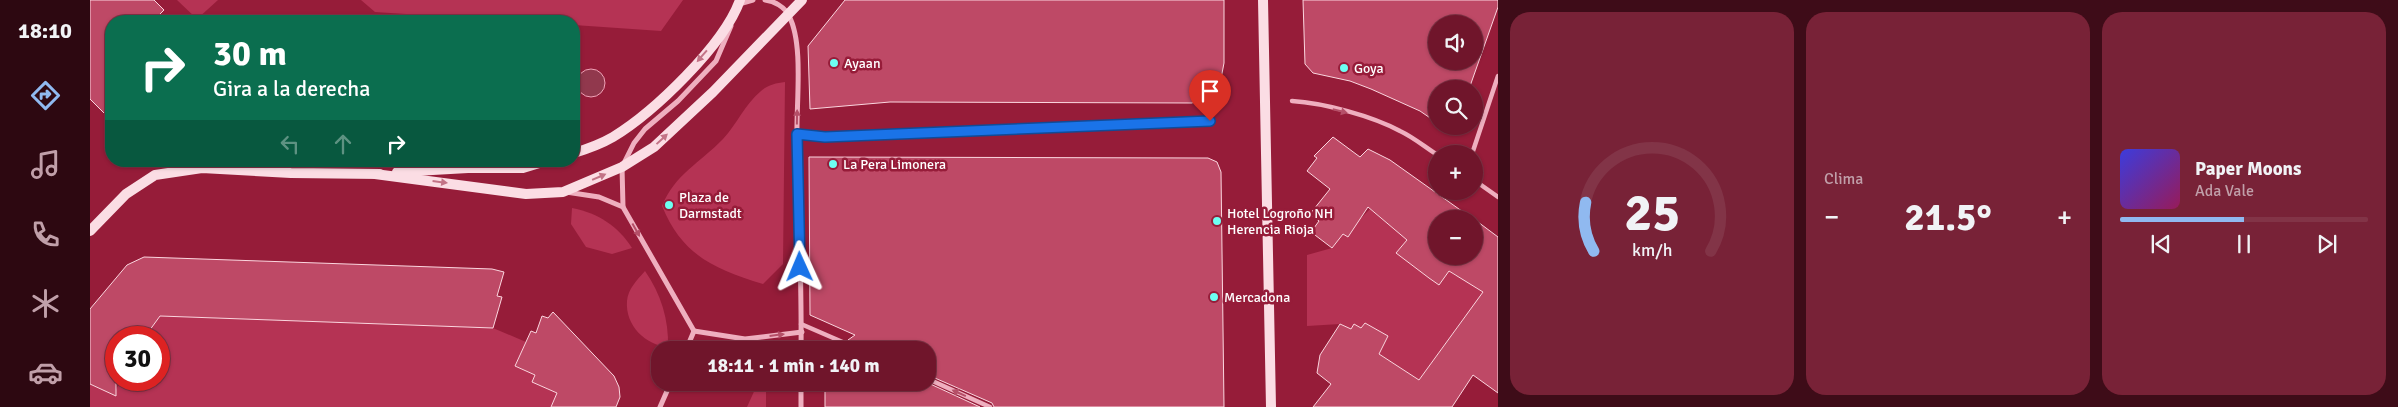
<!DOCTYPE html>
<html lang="es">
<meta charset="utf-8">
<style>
body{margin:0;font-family:Signika,sans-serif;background:#782237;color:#f1f3f6;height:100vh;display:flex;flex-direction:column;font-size:19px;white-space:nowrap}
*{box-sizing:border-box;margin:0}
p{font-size:16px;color:#c09fa9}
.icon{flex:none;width:28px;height:28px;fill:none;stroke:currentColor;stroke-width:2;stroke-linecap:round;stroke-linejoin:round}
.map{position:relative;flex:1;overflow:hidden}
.details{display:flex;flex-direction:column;gap:12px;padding:12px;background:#3e0c18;width:900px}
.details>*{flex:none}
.banner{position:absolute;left:15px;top:15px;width:475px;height:152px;border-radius:20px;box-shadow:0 1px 4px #0004,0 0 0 1px #823447;background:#0b6e4f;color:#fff;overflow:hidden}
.fabs{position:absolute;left:1338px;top:15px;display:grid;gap:10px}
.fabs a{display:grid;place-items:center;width:55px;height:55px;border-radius:50%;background:#70152b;box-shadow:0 1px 4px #0004,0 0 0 1px #823447;font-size:25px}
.speed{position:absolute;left:15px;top:326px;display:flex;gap:10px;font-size:25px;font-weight:700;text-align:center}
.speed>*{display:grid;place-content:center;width:65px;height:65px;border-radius:50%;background:#70152b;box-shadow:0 1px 4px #0004,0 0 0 1px #823447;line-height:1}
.speed .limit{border:8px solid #d22;background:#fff;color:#111}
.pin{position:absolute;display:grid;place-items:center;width:42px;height:42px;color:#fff;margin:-51px -21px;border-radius:50% 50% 50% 0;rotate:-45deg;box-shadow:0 0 5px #0007}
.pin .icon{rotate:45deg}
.me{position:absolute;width:55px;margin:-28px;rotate:359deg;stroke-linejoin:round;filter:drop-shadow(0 0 4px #0008)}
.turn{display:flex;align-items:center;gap:18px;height:105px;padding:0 25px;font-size:22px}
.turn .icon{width:65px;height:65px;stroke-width:2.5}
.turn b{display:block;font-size:35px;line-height:42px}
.lanes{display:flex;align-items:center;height:48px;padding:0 25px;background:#0003;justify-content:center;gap:25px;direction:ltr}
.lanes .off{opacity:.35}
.big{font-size:38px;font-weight:800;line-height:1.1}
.details .card{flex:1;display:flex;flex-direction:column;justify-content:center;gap:8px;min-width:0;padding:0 18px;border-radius:20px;background:#782237}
.details .dial{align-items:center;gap:0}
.dial svg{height:130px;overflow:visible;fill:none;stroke:#823447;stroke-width:7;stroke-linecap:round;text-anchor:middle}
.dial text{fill:#f1f3f6;stroke:none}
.song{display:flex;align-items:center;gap:15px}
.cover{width:60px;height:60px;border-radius:8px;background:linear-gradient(135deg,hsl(240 70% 55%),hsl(330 70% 35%))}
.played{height:5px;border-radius:2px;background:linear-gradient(90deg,#90b9f0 50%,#823447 50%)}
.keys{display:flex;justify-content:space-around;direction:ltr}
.heat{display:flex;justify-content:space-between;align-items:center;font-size:28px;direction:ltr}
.details .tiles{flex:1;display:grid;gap:12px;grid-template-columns:repeat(3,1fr)}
.trip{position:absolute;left:561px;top:341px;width:285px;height:50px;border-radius:20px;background:#70152b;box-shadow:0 1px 4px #0004,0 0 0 1px #823447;font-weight:800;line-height:50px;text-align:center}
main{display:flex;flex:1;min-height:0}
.menu{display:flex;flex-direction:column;width:90px;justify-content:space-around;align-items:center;background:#2d0811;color:#c09fa9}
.menu .icon{width:35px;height:35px}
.menu .active{color:#90b9f0}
.menu b{font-size:22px;color:#f1f3f6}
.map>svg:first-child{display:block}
.green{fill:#b53354}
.water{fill:#91384d;stroke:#f1a2b7}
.building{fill:#be4966;stroke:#fbd6df;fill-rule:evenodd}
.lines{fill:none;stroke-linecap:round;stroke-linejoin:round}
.pedestrian{stroke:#efafbf;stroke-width:4.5}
.minor{stroke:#efafbf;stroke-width:5}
.secondary{stroke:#fbdde4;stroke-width:10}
.oneway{fill:#c37386}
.oneway2{fill:#b54f68}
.route-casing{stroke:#114b97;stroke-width:12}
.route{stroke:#1a73e8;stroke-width:9}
.poi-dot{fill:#6dfff2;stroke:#961c39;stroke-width:2}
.labels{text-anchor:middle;stroke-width:5;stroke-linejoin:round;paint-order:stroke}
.poi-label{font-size:14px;fill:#fff;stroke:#961c39;text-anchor:start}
</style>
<main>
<nav class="menu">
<b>18:10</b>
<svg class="icon active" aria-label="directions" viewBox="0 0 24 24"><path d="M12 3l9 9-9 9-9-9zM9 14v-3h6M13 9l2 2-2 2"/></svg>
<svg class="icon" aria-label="music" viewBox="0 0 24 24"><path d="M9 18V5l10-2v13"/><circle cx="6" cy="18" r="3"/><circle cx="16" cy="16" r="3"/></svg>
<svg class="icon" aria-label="phone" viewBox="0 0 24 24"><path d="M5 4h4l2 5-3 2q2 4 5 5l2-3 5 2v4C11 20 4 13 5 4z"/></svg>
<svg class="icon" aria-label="climate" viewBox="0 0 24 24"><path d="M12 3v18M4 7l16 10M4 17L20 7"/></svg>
<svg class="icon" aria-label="car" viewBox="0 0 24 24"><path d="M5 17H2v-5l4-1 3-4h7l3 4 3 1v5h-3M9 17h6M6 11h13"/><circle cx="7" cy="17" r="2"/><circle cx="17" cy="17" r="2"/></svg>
</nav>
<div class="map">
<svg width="1408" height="407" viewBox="0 0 1408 407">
<rect width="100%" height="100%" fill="#961c39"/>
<g class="green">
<path d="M87,0H128L107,19Z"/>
<path d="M271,0H593L571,31L484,25V21H424L285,12Z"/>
<path d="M695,82L693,264L673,284C624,269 592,255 572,206C585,174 610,163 633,139C647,124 655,104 671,91C678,85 686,83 695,82Z"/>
<path d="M482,208C508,213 528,226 542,248L522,254L496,247L481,224Z"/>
<path d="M1280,209L1317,240L1306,253L1349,284L1359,271L1366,276L1368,274L1408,301L1375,316L1329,380L1289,354L1298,336L1275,323L1271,328L1264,324L1261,329L1250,324L1217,326V255L1242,248L1253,234L1258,237L1270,219Z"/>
<path d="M555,271C571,294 579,320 578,347C556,345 535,326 537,301C538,289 547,280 555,271Z"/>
<path d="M70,316L403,328L436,342L425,366L445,375L443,382L467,393L461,407H0V384L24,395L29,383L33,384L35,380H69V338L54,337Z"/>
<path d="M667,385H676V407H657Z"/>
</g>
<circle class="water" cx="501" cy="83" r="14"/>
<g class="building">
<path d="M0,0H64L74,10L63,21H21V120L0,99Z"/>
<path d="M755,0H1134V63L1129,89L1102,103L800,102L720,109L718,46Z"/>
<path d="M1213,0H1408V7L1379,89H1346V122L1330,111L1281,89L1260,81L1223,73L1215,64ZM1346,24H1384V61H1346Z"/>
<path d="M1243,137L1270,157L1278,149L1300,160L1383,219H1346V256H1384V219L1408,237V393L1383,375L1362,407H1223L1241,384L1227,373L1230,355L1250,324L1261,329L1264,324L1271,328L1275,323L1298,336L1289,354L1329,380L1393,292L1359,271L1349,285L1339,278L1306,253L1317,240L1278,207L1258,237L1253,234L1242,248L1221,232L1229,221L1220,214L1240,189L1217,171L1227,158L1224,156Z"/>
<path d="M719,157L1118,158L1127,162L1131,172L1134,407H904L902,403L838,375V350H775L773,346L758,340L765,335L720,315Z"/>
<path d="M54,257L402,269L414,272L407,296L412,297L403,328L70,316L54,338H26V396L0,384V309L37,265Z"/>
<path d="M463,312L524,376L529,387L530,397L526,407H461L467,393L442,382L445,375L425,366L441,331L446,333L452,316L458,318Z"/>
<path d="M735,382H836L890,407H735Z"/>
</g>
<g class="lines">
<g class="pedestrian">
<path d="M1202,101C1234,103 1282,116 1310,131C1323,137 1335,147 1346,154"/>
<path d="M1382,154L1408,76"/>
<path d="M1384,180L1408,197"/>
<path d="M711,324L771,350"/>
<path d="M838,379L900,407"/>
</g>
<g class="minor">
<path d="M675,0C684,1 695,7 699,16C714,44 706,104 707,137C708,208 712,279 711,350"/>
<path d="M649,4L663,0"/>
<path d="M707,134L735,137L1120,121"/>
<path d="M476,192L509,197L533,207"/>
<path d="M604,331L533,207L532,167L544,143L555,129L588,101L626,61L641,26"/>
<path d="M604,331L655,339L712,332"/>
<path d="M596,350L604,331"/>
<path d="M570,407L581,382"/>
<path d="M711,407V382"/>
</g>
<g class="secondary">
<path d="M1173,0L1181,407"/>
<path d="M484,153C497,149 511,144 523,137C564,112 634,45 650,0"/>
<path d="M307,172L378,168H433L456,161"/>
<path d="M285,174L436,194L473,192L532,167L564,147L623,92L712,0"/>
<path d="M0,231L36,194L65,175L112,168L201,173L290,174"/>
</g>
</g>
<defs><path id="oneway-solid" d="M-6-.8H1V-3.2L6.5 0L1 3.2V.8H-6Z" transform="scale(1.25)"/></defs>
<g class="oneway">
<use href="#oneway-solid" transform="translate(612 56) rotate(131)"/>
<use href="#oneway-solid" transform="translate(572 139) rotate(-43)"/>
<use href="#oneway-solid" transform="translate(509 177) rotate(-23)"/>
<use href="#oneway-solid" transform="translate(350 182) rotate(7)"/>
</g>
<g class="oneway2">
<use href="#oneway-solid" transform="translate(1250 111) rotate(14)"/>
<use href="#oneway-solid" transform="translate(707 117) rotate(-89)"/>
<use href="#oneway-solid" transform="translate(546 230) rotate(61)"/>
<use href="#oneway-solid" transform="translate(687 335) rotate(-7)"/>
<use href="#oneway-solid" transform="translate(869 393) rotate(-156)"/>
</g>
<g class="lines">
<defs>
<path id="route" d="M710,267L707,134L735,137L1120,121"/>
</defs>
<use href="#route" class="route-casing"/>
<use href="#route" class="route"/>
</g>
<g class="poi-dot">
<circle cx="744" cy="63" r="5"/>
<circle cx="1254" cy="68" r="5"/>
<circle cx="743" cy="164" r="5"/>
<circle cx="579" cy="205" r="5"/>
<circle cx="1127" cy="221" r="5"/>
<circle cx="1124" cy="297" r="5"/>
</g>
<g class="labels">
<g class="poi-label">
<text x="754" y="68">Ayaan</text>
<text x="1264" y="73">Goya</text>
<text x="753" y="169">La Pera Limonera</text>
<text x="589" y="202">Plaza de<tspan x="589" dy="16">Darmstadt</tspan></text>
<text x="1137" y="218">Hotel Logroño NH<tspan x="1137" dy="16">Herencia Rioja</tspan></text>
<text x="1134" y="302">Mercadona</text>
</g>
</g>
</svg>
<div class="fabs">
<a><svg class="icon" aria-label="sound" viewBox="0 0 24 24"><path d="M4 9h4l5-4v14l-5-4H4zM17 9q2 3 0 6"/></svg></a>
<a><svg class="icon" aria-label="search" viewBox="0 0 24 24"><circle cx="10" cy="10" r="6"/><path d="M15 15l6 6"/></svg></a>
<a>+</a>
<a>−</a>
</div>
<div class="speed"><div class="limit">30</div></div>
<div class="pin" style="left:1120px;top:121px;background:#d93025"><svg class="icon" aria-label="arrive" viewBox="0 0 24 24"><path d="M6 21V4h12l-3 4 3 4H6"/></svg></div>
<svg class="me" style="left:710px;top:267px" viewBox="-20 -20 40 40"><path d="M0-17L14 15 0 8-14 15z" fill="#1a73e8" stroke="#fff" stroke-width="4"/></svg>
<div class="trip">18:11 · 1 min · 140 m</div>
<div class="banner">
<div class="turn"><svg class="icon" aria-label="right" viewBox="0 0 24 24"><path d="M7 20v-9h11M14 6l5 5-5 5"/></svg><div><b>30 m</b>Gira a la derecha</div></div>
<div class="lanes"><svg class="icon off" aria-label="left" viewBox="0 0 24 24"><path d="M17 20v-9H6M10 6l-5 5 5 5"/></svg><svg class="icon off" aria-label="ahead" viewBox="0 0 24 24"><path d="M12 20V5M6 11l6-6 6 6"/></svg><svg class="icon" aria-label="right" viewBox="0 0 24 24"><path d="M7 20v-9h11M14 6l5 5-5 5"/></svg></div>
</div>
</div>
<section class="details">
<div class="tiles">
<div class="card dial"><svg viewBox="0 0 100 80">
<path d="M14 69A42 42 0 1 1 86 69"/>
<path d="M14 69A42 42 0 0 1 9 39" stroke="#90b9f0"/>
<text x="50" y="56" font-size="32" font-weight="700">25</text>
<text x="50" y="72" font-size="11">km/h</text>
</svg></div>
<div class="card"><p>Clima</p>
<div class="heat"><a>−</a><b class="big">21.5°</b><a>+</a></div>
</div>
<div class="card">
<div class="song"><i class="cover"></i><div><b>Paper Moons</b><p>Ada Vale</p></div></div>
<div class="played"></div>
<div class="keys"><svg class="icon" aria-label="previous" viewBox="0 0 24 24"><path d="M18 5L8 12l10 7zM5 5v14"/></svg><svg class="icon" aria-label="pause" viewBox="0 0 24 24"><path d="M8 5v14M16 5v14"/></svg><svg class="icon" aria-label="next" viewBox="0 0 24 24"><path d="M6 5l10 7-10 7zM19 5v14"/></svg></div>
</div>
</div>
</section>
</main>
